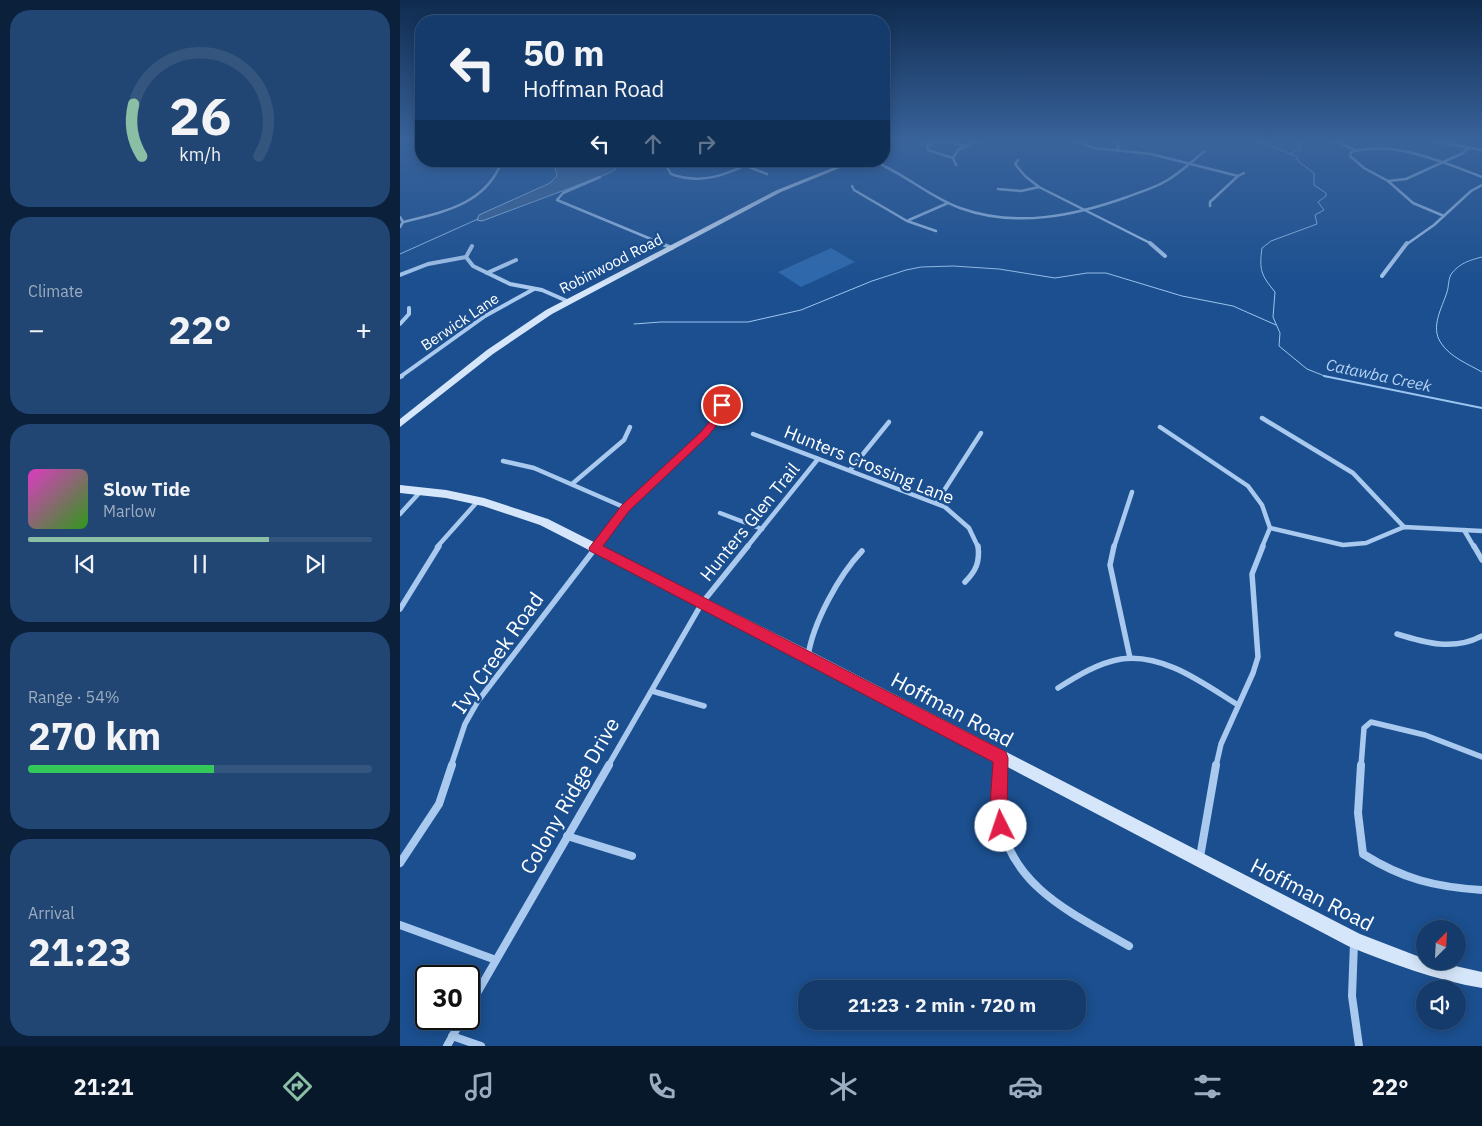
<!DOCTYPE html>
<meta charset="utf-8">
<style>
body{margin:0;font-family:"IBM Plex Sans",sans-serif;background:#214673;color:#f1f3f6;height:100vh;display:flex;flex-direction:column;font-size:19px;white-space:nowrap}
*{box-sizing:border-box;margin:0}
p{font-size:16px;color:#9dadc1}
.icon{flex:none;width:28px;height:28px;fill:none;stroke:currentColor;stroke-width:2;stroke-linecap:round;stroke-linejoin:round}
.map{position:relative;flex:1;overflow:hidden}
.panel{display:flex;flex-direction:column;gap:10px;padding:10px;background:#0b203b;width:400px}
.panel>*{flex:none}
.top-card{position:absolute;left:15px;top:15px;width:475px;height:152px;border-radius:20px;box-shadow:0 2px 12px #0003,0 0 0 1px #33557e;background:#143b6b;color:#f1f3f6;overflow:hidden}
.needle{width:32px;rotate:24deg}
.controls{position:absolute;left:1016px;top:920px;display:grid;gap:10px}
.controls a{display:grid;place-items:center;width:50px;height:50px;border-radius:50%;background:#143b6b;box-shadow:0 2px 12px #0003,0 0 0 1px #33557e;font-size:25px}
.speed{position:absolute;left:15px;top:965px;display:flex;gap:10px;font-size:25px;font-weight:700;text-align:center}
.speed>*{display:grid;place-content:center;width:65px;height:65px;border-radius:50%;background:#143b6b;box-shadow:0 2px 12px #0003,0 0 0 1px #33557e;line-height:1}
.speed .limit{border:2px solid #111;border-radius:8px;background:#fff;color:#111}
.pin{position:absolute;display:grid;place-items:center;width:42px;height:42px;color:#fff;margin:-21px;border:2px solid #fff;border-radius:50%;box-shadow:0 1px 5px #0007}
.me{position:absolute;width:55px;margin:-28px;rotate:356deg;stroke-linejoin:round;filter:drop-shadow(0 0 4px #0008)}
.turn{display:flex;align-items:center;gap:18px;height:105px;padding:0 25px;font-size:22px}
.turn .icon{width:65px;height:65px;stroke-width:2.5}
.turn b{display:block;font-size:35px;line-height:42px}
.lanes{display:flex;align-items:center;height:48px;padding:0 25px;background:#0003;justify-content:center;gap:25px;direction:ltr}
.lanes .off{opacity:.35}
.big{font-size:38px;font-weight:800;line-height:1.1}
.panel .widget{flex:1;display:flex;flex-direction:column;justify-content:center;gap:8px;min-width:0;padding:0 18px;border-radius:20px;background:#214673}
.panel .dial{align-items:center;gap:0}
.dial svg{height:130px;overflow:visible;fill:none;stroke:#33557e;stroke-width:7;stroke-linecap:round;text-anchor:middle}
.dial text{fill:#f1f3f6;stroke:none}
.song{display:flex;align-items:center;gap:15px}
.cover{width:60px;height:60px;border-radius:8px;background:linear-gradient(135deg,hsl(310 70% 55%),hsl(110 70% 35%))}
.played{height:5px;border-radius:2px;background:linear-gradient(90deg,#8abfa5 70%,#33557e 70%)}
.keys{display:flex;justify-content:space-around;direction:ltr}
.heat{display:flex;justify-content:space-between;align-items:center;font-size:28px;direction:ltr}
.charge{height:8px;border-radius:4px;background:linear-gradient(90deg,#34c759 54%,#33557e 0)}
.trip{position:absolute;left:398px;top:980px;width:288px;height:50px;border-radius:20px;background:#143b6b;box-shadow:0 2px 12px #0003,0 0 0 1px #33557e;font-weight:800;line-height:50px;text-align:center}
.tabs{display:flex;height:80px;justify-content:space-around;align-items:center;background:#08182b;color:#9dadc1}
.tabs .icon{width:35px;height:35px}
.tabs .current{color:#8abfa5}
.tabs b{font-size:22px;color:#f1f3f6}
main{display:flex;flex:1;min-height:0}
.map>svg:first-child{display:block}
.green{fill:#2e69ad}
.water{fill:#3c6290;stroke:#9cc4f0}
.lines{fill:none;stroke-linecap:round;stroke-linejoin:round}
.stream-far1{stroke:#9cc4f0;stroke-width:1}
.stream{stroke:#9cc4f0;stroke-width:2}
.minor-far4{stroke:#a9c9ee;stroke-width:2.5}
.minor-far3{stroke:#a9c9ee;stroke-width:4}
.minor-far2{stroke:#a9c9ee;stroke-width:4.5}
.minor-far1{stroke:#a9c9ee;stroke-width:5.5}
.minor{stroke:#a9c9ee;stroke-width:8}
.secondary{fill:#d6e6fa;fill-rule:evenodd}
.route{fill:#e11d48;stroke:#92132f}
.labels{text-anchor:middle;stroke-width:5;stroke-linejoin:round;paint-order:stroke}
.far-street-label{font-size:15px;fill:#fff;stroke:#1b4f8f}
.far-water-label{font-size:16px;font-style:italic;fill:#b5d3f5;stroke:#1b4f8f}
.street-label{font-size:18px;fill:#fff;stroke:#1b4f8f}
.near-street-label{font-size:21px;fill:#fff;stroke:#1b4f8f}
</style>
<main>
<section class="panel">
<div class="widget dial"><svg viewBox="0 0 100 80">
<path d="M14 69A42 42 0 1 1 86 69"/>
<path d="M14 69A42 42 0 0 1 9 37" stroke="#8abfa5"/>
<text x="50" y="56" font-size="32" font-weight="700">26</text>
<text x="50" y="72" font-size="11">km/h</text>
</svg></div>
<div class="widget"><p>Climate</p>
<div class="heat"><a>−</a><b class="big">22°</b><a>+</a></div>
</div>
<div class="widget">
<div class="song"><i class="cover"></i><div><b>Slow Tide</b><p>Marlow</p></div></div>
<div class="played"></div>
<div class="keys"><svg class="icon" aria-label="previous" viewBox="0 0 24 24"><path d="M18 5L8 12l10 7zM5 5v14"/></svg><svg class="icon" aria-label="pause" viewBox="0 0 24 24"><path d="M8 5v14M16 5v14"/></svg><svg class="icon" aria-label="next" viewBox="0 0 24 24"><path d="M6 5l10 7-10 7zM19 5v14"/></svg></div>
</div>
<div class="widget"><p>Range · 54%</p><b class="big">270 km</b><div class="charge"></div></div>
<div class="widget"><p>Arrival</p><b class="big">21:23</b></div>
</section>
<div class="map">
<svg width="1082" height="1046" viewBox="0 0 1082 1046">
<rect width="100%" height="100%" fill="#1b4f8f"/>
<path class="green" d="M431,248L455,262L401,287L378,272Z"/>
<path class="water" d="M163,161H224L213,171L202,176L82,221L77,220L79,215L150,183L157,176L155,166Z"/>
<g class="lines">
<g class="stream-far1">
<path d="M855,140L896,156L899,162L914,173V185L926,193V196L918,202L924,210L915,215L917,224L871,241L862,248C859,270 861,275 875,292L873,317L880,333L879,346L907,369L927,377"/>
<path d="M891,153L901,148L896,140"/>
<path d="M0,254L78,219"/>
<path d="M1082,257C1070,260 1060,263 1052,273C1048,278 1049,286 1047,292C1042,308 1030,327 1041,343C1050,357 1068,364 1082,372"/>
<path d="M234,324L261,322H348L401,310L472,281L506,270L521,267L553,266L599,269L655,278L687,273H706L782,296L833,306L876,325"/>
</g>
<path class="stream" d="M924,376L1082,408"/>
<g class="minor-far4">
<path d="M675,140L694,148L751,154L838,176"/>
<path d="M718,140V151"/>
<path d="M933,140L955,150"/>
<path d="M1029,140L1082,150"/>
<path d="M564,146L540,140L527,145L528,150L553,158L558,150L579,140"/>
<path d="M553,158L556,165"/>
<path d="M618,160L615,164L625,176L639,187L752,244"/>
<path d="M270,161L267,167L271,174C301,185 327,175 354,161"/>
<path d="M473,161C504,173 529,197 560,208C615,228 674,216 727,197C740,192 754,188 766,181C780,173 792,161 805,151"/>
<path d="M346,166L367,174"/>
<path d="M200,177L163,193L157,200L263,244"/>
<path d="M988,181L1006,179L1063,153L1069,147"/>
<path d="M452,186L454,190L507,221L536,231"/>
<path d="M598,189L621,191L639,187"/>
<path d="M810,206V202L838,176L844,173"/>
<path d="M1044,216L1013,203L988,181L964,168L950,156L951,152C994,140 1042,162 1082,177"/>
<path d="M0,217L3,222L0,227"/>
<path d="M509,220L548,203"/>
<path d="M3,222C44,212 86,204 102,161"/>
<path d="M1007,244L1034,225L1071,191L1082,185"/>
</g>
<g class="minor-far3">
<path d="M260,243L272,248"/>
<path d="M750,243L765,256"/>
<path d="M72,246L66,257L73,266L110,284L142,290L167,301"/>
<path d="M87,273L116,260"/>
<path d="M0,275L28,264L66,257"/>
<path d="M982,276L1007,243"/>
<path d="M0,324L9,314V308"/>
<path d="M0,377L85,316L134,289"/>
</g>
<g class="minor-far2">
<path d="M0,377L2,376"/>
<path d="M862,418L953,473L1004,527"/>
<path d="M760,427L848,486L862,505L870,528L862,547"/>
<path d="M353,434L545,507L569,528L578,547"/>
<path d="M103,461L134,468L226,508"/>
<path d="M450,470L489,422"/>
<path d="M172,484L224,440L230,427"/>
<path d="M536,503L581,433"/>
<path d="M320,513L362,529"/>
<path d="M0,514L21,491"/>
<path d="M870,528L943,545L966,543L1004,527L1082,531"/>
<path d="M1064,530L1074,547"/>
<path d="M37,547L78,501"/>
<path d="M196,547L226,508L305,434L314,422L322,405"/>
<path d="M347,547L418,459"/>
<path d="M714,547L732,492"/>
</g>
<g class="minor-far1">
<path d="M714,546L710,565L730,658"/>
<path d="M1074,546L1082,560"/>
<path d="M565,582C576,571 580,562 578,546"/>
<path d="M0,609L39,546"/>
<path d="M997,634C1026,643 1054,651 1082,636"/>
<path d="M408,656C413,623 439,575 462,551"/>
<path d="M658,688C677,676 698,663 721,659C764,653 804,684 838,705"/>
<path d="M252,691L304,706"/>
<path d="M51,766L65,724L78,701L197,546"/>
<path d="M208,766L302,603L348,546"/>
<path d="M601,766V758"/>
<path d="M816,766L821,744L853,673L858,657L852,574L863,546"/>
<path d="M961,766L964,728L971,722L1025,735L1082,757"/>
</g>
<g class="minor">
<path d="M601,765C599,783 597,801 600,819C612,888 674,914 729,946"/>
<path d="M961,765L958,813L963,854C1003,879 1035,887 1082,890"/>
<path d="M167,836L232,856"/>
<path d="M800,857L816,765"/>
<path d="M0,863L39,804L52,765"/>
<path d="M0,925L96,960"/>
<path d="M954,943L952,996L959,1046"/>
<path d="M69,1007L209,765"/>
<path d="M52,1036L81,1046"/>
<path d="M47,1046L62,1019"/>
</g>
<g class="secondary">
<path d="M489,140H495L484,147V144Z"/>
<path d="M450,161H457L381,192L152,314L93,354L0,427V419L87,350L146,310L377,190Z"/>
<path d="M0,485L46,490L84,498L148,519L412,652L960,934L1025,959V961H1033L1082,972V988C1035,980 992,964 948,946L404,660L140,525L83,506L46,498L0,493Z"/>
</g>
</g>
<linearGradient id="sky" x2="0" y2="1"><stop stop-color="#0f2b4f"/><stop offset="0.49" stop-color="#39639b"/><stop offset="1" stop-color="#39639b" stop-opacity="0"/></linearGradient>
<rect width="1082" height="287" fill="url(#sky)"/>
<path class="route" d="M322,402L326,405L319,422L308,436L229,511L203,546L606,752L608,758L607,810L609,826L607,832L601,834L596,832C587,811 592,783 593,762L190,551L189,548L222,505L301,432L310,421L318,403Z"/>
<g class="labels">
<g class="far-street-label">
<text transform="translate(211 264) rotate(-27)" y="5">Robinwood Road</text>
<text transform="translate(60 322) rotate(-34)" y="5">Berwick Lane</text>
</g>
<g class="far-water-label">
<text transform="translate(979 375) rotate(12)" y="6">Catawba Creek</text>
</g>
<g class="street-label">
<text transform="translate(469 465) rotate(22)" y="6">Hunters Crossing Lane</text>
<text transform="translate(350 522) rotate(-51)" y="6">Hunters Glen Trail</text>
</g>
<g class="near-street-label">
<text transform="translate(98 653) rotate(-55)" y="7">Ivy Creek Road</text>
<text transform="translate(552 710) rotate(28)" y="7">Hoffman Road</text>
<text transform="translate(170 796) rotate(-60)" y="7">Colony Ridge Drive</text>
<text transform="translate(912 895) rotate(27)" y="7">Hoffman Road</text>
</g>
</g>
</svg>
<div class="controls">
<a><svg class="needle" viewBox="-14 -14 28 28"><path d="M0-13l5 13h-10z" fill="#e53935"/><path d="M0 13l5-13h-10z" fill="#9dadc1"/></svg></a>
<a><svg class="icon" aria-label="sound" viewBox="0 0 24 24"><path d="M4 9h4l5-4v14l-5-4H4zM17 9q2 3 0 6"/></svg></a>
</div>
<div class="speed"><div class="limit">30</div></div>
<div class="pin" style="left:322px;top:405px;background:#d93025"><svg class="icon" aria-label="arrive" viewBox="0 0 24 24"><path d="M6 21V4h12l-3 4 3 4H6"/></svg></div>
<svg class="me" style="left:601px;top:826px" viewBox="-20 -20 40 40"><circle r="19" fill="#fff"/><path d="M0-13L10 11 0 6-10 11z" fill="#e11d48"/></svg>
<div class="trip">21:23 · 2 min · 720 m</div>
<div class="top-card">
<div class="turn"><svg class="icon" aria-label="left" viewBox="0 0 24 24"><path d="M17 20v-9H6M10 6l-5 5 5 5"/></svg><div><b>50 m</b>Hoffman Road</div></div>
<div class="lanes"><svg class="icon" aria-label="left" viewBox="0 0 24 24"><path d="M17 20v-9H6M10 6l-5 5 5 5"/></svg><svg class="icon off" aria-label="ahead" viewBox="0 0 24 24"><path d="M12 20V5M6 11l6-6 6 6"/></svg><svg class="icon off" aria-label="right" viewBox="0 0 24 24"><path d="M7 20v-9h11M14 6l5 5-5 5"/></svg></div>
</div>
</div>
</main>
<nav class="tabs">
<b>21:21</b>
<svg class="icon current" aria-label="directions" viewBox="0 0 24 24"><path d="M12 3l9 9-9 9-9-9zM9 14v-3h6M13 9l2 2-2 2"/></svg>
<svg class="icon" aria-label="music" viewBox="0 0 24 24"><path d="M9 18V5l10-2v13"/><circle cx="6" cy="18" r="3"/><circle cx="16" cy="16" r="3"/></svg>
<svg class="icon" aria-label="phone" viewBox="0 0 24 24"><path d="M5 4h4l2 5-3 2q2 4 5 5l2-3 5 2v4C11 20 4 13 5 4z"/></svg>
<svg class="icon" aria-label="climate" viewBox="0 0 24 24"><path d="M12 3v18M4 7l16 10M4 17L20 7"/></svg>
<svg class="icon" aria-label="car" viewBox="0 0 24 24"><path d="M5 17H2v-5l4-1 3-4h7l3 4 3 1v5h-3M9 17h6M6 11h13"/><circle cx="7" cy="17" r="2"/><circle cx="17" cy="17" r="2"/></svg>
<svg class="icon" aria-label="filters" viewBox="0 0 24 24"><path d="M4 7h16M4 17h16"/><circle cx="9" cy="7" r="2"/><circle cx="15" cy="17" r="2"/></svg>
<b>22°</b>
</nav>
